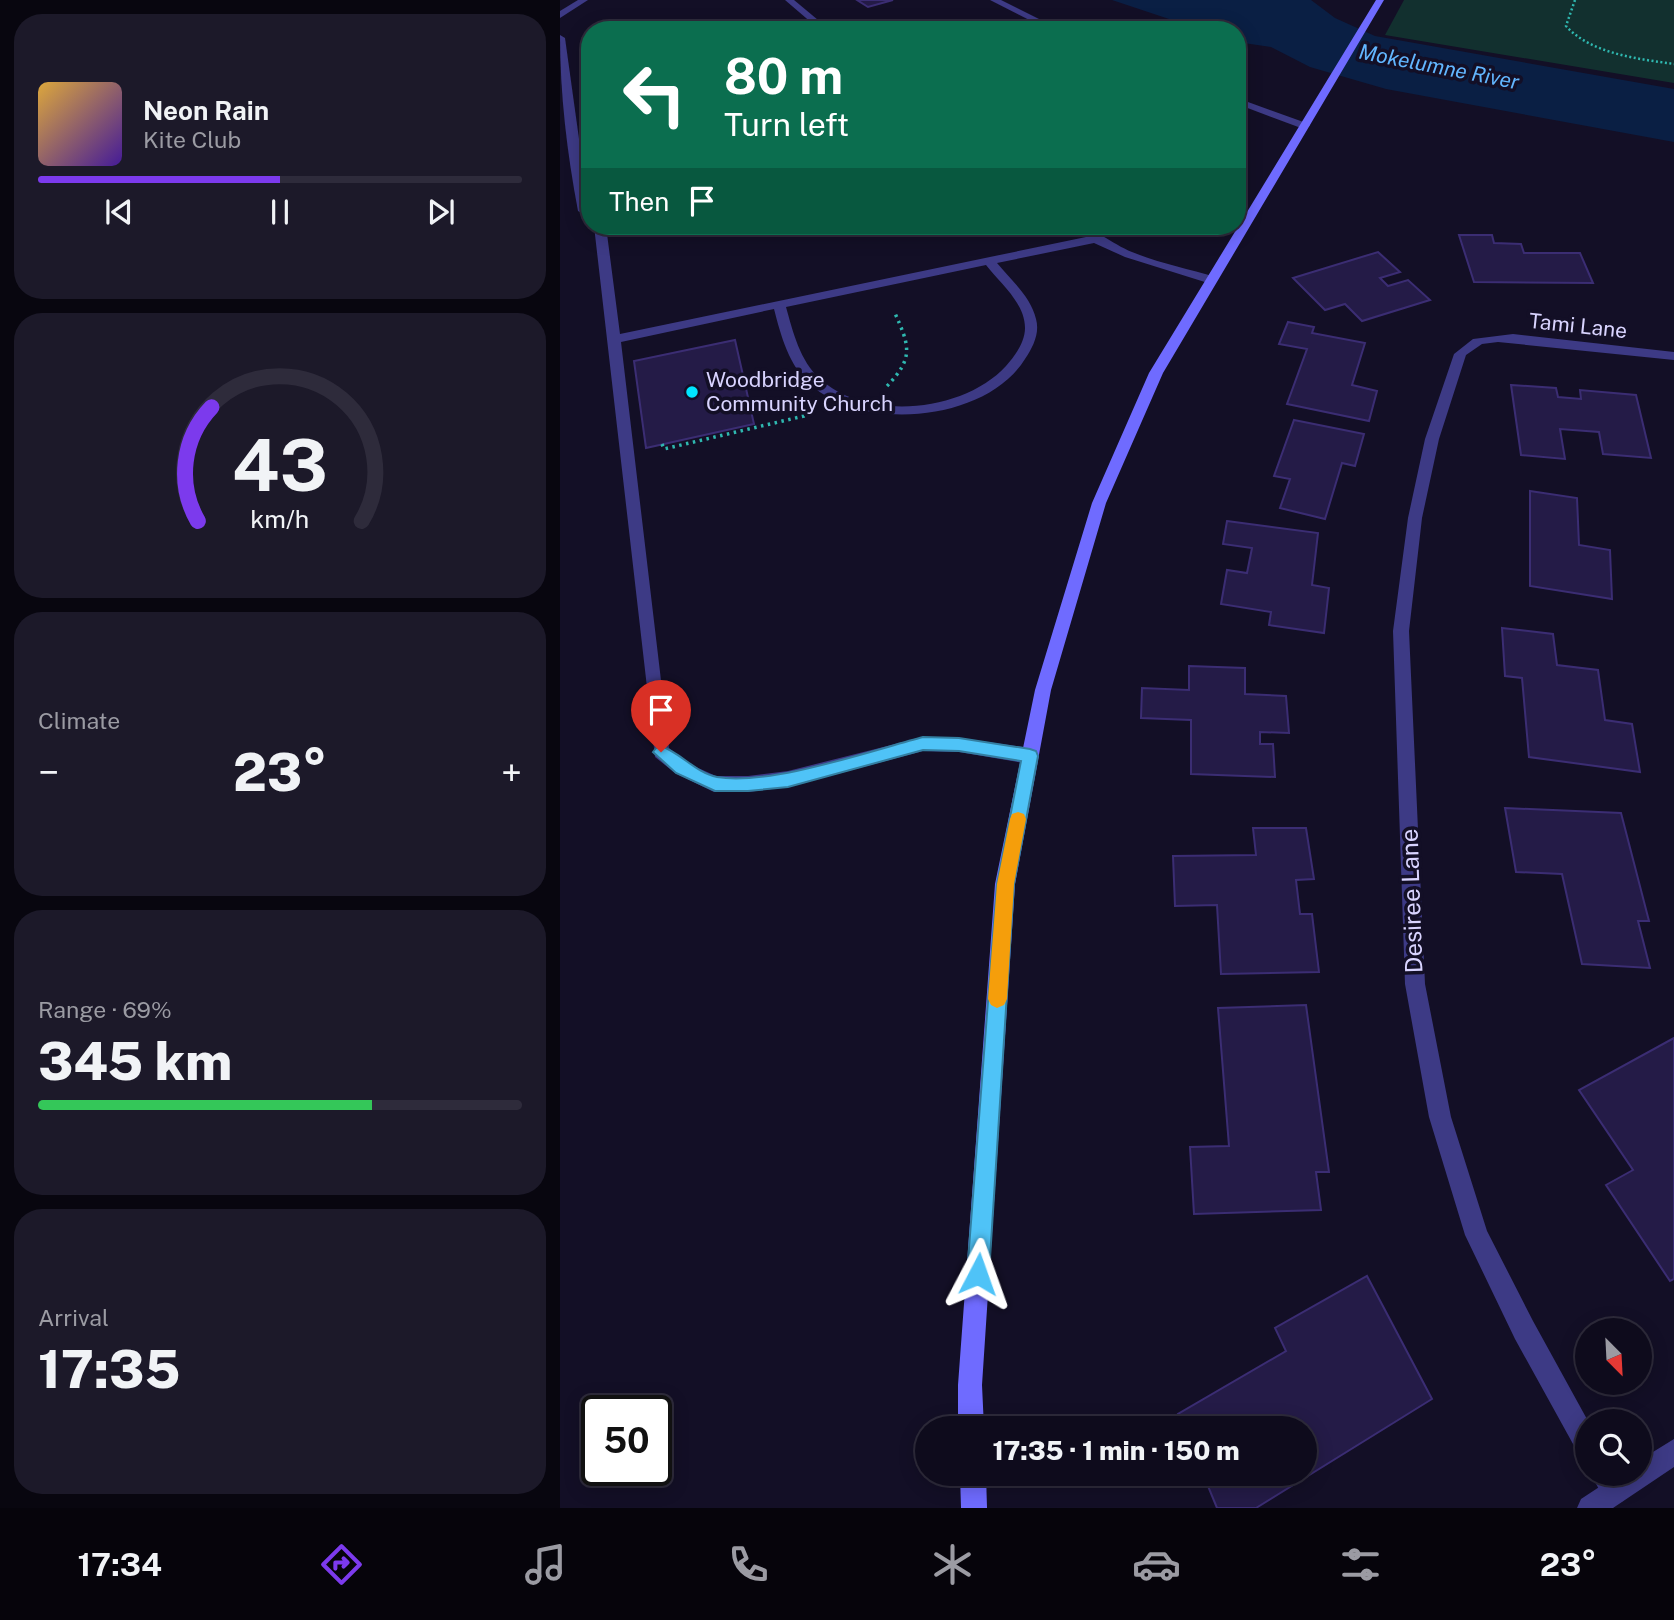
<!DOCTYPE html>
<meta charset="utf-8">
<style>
body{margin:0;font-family:"Public Sans",sans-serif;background:#1c1929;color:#f1f3f6;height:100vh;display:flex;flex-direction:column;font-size:26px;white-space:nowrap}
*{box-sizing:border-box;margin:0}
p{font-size:23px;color:#9b9ba3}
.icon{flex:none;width:38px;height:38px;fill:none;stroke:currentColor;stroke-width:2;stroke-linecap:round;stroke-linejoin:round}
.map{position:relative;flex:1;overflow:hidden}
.panel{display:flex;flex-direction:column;gap:14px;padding:14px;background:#08060f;width:560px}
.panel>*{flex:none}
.banner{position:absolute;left:21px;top:21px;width:665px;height:214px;border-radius:28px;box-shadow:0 4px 18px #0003,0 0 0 2px #2e2b3b;background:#0b6e4f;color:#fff;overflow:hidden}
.needle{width:46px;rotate:156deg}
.tools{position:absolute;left:1015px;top:1318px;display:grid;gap:14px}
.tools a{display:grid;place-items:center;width:77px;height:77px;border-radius:50%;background:#0e0b1c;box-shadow:0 4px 18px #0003,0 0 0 2px #2e2b3b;font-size:35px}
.speed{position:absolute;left:21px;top:1395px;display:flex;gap:14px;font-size:35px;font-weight:700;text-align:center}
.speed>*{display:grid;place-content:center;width:91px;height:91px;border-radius:50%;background:#0e0b1c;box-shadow:0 4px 18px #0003,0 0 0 2px #2e2b3b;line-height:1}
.speed .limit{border:4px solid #111;border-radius:10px;background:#fff;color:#111}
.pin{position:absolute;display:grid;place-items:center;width:60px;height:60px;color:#fff;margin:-72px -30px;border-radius:50% 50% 50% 0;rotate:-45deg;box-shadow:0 0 7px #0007}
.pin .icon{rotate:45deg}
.me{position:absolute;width:77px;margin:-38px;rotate:4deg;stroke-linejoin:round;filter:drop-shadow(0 0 5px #0008)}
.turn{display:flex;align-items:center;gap:24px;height:147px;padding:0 28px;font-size:32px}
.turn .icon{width:91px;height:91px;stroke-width:2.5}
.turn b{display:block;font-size:49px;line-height:60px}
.then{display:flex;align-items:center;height:66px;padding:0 28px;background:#0003;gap:14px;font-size:26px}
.big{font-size:52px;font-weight:800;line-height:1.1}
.panel .widget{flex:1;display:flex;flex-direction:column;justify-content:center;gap:10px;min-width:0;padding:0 24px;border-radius:28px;background:#1c1929}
.panel .dial{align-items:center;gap:0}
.dial svg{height:182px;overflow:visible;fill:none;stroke:#2e2b3b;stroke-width:7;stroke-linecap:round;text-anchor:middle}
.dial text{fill:#f1f3f6;stroke:none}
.song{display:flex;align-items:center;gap:21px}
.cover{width:84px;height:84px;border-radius:10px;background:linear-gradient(135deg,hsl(40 70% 55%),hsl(260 70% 35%))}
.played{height:7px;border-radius:4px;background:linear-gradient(90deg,#7c3aed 50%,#2e2b3b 50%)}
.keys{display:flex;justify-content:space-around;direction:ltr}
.heat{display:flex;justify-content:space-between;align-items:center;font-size:38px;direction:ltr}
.charge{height:10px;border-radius:5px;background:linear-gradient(90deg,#34c759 69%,#2e2b3b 0)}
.trip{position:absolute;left:355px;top:1416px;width:402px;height:70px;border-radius:35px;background:#0e0b1c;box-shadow:0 4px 18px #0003,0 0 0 2px #2e2b3b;font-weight:800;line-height:70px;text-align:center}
.tabs{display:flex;height:112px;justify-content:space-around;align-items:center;background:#06040b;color:#9b9ba3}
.tabs .icon{width:49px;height:49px}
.tabs .current{color:#7c3aed}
.tabs b{font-size:32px;color:#f1f3f6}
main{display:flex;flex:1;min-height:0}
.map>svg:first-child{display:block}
.green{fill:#12302f}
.water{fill:#0a1f44}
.building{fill:#241b47;stroke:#3b2d73;stroke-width:2}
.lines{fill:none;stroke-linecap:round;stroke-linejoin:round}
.path-far1{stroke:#2fb8b0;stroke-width:2.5;stroke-dasharray:2 2.5;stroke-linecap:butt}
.path{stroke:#2fb8b0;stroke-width:3.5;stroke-dasharray:2.5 4.5;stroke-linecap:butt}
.service{fill:#3d3a85;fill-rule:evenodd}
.minor{fill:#3d3a85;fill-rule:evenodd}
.tertiary{fill:#3d3a85;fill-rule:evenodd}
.secondary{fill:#6f6bff;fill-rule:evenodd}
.route{fill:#4fc3f7;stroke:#337fa1;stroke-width:2}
.slow{fill:#f59e0b}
.poi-dot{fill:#00e5ff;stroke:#130f26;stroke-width:2.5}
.labels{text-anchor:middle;stroke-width:7;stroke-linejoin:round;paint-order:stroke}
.far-water-label{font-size:21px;font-style:italic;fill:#62b6ff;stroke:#130f26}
.far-street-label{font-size:21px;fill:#d9d4ff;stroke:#130f26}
.far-poi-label{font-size:21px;fill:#d9d4ff;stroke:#130f26;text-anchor:start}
.street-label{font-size:24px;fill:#d9d4ff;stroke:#130f26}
</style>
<main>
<section class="panel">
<div class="widget">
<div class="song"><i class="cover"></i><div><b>Neon Rain</b><p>Kite Club</p></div></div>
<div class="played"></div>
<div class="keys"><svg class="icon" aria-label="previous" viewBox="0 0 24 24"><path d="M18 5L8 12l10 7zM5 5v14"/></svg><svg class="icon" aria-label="pause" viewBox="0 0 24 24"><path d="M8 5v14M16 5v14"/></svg><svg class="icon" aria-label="next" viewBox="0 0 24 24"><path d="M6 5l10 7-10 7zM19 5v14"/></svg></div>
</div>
<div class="widget dial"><svg viewBox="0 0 100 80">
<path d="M14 69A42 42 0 1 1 86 69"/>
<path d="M14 69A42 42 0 0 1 20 19" stroke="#7c3aed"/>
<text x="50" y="56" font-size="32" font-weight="700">43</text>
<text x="50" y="72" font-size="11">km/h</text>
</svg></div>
<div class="widget"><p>Climate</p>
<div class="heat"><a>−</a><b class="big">23°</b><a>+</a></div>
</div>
<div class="widget"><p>Range · 69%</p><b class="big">345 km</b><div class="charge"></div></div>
<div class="widget"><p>Arrival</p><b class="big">17:35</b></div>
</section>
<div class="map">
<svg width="1114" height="1508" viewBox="0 0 1114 1508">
<rect width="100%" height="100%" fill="#130f26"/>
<path class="green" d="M844,0H1114V83L825,35Z"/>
<path class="water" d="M552,0H751L775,18L815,36L1114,89V142L826,89L750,67L711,47L677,42V30H642Z"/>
<g class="building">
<path d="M297,0H333L308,7Z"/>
<path d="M899,235H932L934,243L961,244L964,253H1020L1033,283L914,282Z"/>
<path d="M818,252L840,272L820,278L828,286L848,280L870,300L802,321L785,304L765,310L733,278Z"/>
<path d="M728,322L754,327L752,333L805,343L792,385L817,391L809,421L727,404L747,349L719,344Z"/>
<path d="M175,340L194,424L86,448L74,361Z"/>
<path d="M951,385L996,388L998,397L1021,399L1020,390L1076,395L1091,458L1043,454L1039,432L1000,429L1005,459L961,455Z"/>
<path d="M734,420L804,434L795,466L782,463L765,519L720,508L730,479L714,476Z"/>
<path d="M970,491L1017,498L1019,545L1050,550L1052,599L970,586Z"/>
<path d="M667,521L758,533L752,585L769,588L764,633L709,625L711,612L661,604L667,570L687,573L692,548L663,544Z"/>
<path d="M942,628L993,634L997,665L1038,670L1045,720L1072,724L1080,772L969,757L962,678L945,676Z"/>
<path d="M629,666L685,668V694L726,696L729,733L700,732V744H713L715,777L631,774V720L581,718L582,688L629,690Z"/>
<path d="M945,808L1061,813L1089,921H1078L1090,968L1022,964L1002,874L956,872Z"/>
<path d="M693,828H746L754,879L736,880L740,914H752L759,972L661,974L657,905L615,906L613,856L696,855Z"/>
<path d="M746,1005L769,1172H756L761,1210L634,1214L630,1147L669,1146L658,1008Z"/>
<path d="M1114,1038V1279L1110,1281L1046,1185L1073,1170L1019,1090Z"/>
<path d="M807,1276L872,1399L696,1508H657L643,1474H746V1428H624L618,1414L726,1351L715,1328Z"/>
</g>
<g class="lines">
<path class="path-far1" d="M1015,0L1006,26C1031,54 1079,59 1114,64"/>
<g class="path">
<path d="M327,386C355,357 349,345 334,311"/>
<path d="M102,444L104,449L244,416L253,410"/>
</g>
<g class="service">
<path d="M18,0H28L0,18V11Z"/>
<path d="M225,0H234L270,30H260Z"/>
<path d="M430,0H441L501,30H489Z"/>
<path d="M0,35L5,38L30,218L18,211C7,153 0,94 0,35Z"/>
<path d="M677,98L749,124L750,126L741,128L677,104Z"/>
<path d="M34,226H46L60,334L526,237L512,226C533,226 552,244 572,252C599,263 628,269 656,277V283H648L565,257L534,243L437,263C451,280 471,297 476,319C480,333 473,347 465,359C427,421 304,433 251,385C229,366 221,336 214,309L61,342L109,748L127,763L156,776H188L228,771L363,737L399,738L470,748L476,751L479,756L476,761L470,764L399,752L363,751L228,787L188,792H154L115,773L95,757ZM426,265C440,283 465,303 465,328C465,342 455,356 446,366C404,412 308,422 260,379C240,361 233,332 226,307Z"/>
</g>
<g class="minor">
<path d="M953,334L1114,352V360L938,342L922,344L906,355L879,439L862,518L849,631L865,984L891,1117L927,1231L973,1321L1028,1421L1027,1457L1018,1453L955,1339L905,1235L869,1117L845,984L833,631L848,518L865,439L894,354L913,339Z"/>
<path d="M1031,1474H1058L1067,1492L1063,1501L1054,1505L1045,1501Z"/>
</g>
<path class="tertiary" d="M1114,1439V1467L1053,1508H1017L1021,1499L1059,1474H1080V1460Z"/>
<g class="secondary">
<path d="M816,0H824L603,373L546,503L491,690L455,884L422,1385L424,1428H398V1385L435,884L475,690L532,503L589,373Z"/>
<path d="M400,1474H426L427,1508H401Z"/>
</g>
</g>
<path class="route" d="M363,737L399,738L470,749L476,751L478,756L454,884L429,1274L426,1281L418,1285L411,1281L407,1274L437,884L461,761L399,751L363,750L228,787L188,791H155L116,773L93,752L96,748L101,746C121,753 136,773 157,777C209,786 310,751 363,737Z"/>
<path class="slow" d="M458,812L464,814L466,819L454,884L447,999L444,1005L437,1008L431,1005L428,999L437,884L450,819L452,814Z"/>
<circle class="poi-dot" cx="132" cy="392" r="7"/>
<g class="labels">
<g class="far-water-label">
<text transform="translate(879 67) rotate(11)" y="7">Mokelumne River</text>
</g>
<g class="far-street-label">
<text transform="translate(1018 326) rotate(6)" y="7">Tami Lane</text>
</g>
<g class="far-poi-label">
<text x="146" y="387">Woodbridge<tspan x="146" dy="24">Community Church</tspan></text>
</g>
<g class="street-label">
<text transform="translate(852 901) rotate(-92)" y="8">Desiree Lane</text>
</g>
</g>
</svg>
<div class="tools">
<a><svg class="needle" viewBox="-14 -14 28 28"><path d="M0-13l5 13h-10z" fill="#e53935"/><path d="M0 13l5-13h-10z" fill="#9b9ba3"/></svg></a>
<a><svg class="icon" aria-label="search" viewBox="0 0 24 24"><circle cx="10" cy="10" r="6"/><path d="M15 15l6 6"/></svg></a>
</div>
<div class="speed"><div class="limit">50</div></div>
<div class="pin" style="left:101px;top:752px;background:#d93025"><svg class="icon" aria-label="arrive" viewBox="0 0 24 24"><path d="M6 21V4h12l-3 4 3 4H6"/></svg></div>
<svg class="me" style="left:418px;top:1274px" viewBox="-20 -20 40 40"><path d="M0-17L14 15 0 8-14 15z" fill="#4fc3f7" stroke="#fff" stroke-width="4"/></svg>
<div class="trip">17:35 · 1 min · 150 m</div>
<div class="banner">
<div class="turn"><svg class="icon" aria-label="left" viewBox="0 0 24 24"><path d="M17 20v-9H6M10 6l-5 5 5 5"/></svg><div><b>80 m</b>Turn left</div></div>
<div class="then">Then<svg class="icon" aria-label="arrive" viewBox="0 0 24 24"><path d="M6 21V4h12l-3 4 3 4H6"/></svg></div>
</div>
</div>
</main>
<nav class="tabs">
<b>17:34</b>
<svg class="icon current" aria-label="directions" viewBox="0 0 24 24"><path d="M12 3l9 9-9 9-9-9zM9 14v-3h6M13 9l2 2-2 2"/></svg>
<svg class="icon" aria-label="music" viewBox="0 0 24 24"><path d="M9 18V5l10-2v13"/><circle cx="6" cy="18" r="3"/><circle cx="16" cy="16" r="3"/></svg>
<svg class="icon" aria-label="phone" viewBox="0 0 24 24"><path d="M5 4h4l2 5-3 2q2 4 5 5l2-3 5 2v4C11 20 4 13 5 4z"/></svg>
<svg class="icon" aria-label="climate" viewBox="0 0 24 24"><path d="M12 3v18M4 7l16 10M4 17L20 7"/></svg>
<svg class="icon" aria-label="car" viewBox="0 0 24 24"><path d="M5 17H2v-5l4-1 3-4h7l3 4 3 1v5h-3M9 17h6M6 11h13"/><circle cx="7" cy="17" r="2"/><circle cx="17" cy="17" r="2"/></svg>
<svg class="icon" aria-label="filters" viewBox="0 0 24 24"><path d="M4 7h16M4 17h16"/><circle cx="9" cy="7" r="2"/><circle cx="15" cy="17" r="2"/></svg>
<b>23°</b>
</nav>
